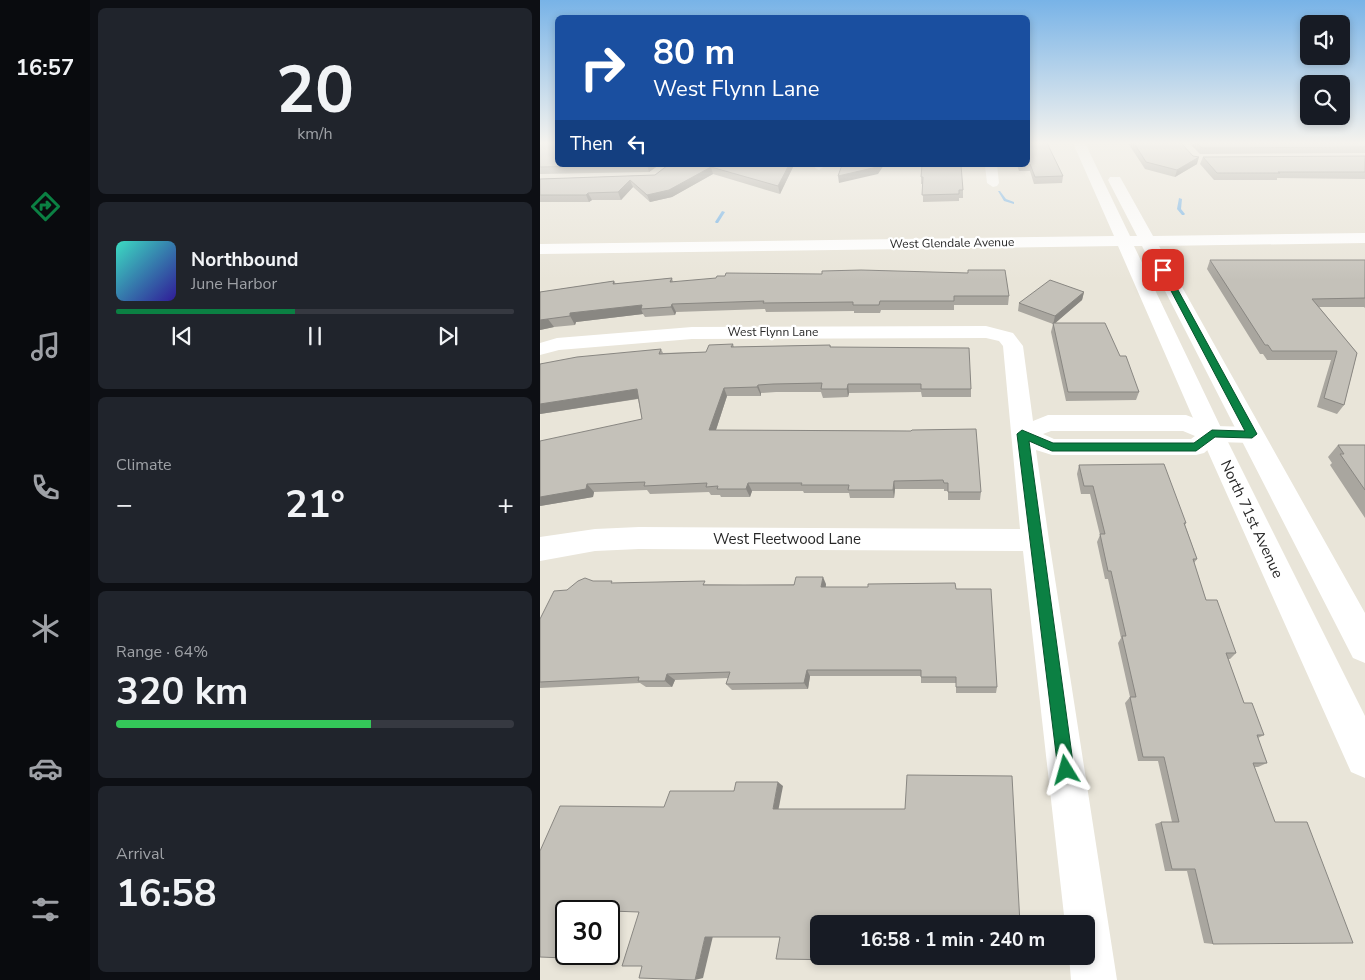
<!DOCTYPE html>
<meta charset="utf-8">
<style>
body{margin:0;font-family:"Nunito Sans",sans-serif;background:#20242c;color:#f1f3f6;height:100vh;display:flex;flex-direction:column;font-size:19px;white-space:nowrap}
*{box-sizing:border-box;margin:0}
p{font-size:16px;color:#9ea1a6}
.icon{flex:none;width:28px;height:28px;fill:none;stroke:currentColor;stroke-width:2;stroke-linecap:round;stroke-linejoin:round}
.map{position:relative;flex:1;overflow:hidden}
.sheet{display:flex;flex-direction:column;gap:8px;padding:8px;background:#0d0f14;width:450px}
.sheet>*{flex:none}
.guide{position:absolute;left:15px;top:15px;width:475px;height:152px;border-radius:8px;box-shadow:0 2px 8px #0003;background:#1a4fa0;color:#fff;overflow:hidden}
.fabs{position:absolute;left:760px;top:15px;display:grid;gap:10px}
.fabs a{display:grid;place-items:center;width:50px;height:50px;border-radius:8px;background:#171b24;box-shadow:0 2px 8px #0003;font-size:25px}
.speed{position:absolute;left:15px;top:900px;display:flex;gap:10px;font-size:25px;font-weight:700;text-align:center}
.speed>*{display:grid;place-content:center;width:65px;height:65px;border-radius:50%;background:#171b24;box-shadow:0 2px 8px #0003;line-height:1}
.speed .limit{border:2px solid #111;border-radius:8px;background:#fff;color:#111}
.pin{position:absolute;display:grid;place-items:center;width:42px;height:42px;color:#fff;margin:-21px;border-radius:10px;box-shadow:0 2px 8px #0006}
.me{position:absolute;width:55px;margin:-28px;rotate:352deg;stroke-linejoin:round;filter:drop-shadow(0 0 4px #0008)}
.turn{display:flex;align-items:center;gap:18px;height:105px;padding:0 15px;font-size:22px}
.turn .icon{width:65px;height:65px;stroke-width:2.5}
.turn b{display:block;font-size:35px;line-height:42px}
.then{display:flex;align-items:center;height:48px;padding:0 15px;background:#0003;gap:10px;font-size:19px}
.big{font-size:38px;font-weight:700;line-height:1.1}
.sheet .widget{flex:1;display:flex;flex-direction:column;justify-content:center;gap:8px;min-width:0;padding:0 18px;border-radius:8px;background:#20242c}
.sheet .dial{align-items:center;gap:0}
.dial b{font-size:65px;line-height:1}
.song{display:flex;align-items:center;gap:15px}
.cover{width:60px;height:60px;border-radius:8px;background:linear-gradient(135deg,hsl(170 70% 55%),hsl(250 70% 35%))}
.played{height:5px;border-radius:2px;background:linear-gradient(90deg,#0b8043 45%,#363941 45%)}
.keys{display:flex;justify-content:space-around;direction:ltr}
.heat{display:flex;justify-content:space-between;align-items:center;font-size:28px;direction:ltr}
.charge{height:8px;border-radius:4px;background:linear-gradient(90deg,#34c759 64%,#363941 0)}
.trip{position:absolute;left:270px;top:915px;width:285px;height:50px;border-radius:8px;background:#171b24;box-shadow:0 2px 8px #0003;font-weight:700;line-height:50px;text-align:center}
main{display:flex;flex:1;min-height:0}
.dock{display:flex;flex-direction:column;width:90px;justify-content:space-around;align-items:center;background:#090b0e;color:#9ea1a6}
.dock .icon{width:35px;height:35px}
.dock .on{color:#0b8043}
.dock b{font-size:22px;color:#f1f3f6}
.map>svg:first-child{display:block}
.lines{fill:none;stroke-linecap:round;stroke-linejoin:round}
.stream{fill:#71b1e6;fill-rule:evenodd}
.street{fill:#fff;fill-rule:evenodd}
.secondary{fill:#fff;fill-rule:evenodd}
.wall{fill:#a9a69f}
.shaded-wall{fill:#898782}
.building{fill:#c4c1b9;stroke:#898782}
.route{fill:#0b8043;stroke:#07532c}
.labels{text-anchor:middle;stroke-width:4.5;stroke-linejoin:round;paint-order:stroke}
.far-street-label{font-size:12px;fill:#272727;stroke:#fff}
.street-label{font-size:15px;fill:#272727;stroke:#fff}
</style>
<main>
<nav class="dock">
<b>16:57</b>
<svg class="icon on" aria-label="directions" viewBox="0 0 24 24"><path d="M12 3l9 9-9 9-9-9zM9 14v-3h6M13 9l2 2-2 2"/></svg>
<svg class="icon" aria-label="music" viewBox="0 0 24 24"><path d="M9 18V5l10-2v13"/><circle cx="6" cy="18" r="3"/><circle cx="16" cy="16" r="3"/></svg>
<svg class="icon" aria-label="phone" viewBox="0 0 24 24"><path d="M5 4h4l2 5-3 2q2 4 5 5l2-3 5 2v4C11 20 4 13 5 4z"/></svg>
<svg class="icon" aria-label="climate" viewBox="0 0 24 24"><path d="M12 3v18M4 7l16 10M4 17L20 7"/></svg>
<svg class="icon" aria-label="car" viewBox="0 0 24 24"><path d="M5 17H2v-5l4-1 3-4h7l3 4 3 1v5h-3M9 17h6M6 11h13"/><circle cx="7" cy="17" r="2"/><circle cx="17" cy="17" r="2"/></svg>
<svg class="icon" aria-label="filters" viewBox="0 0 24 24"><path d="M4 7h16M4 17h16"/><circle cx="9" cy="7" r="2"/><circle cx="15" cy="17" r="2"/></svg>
</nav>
<section class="sheet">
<div class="widget dial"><b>20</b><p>km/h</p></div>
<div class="widget">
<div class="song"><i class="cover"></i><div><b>Northbound</b><p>June Harbor</p></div></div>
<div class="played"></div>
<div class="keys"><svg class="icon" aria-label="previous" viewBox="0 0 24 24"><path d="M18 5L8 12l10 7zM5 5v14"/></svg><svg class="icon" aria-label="pause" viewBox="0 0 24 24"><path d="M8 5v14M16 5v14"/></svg><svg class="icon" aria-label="next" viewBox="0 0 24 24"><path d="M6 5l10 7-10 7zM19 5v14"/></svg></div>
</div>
<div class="widget"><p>Climate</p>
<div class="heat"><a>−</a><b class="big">21°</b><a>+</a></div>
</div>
<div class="widget"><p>Range · 64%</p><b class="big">320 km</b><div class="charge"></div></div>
<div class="widget"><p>Arrival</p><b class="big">16:58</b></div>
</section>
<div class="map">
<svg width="825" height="980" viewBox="0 0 825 980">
<rect width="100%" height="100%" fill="#e9e5d9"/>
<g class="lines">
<g class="stream">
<path d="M458,191H460L466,199L474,202V204L464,201Z"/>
<path d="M639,198L642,199L641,209L645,214L644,215H642L637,209Z"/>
<path d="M182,211L185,212L178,223H176L175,222Z"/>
</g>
<g class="street">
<path d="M274,165H286L279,170L275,168Z"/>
<path d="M445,165H457L459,183L457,186L453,187L447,183Z"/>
<path d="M446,326L473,333L483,346L493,421L508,415H646L675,426L712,427L720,429L723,435L720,441L712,443L677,442L664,453L656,455H512L496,450L509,540L577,980H531L529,956H546V924H525L483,551L99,549L55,551L0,561V537L55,529L99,527L480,529L463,346L459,341L446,338L152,339L19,350L0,355V343L17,338L152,327ZM511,431H643L655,436L651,439H514L503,434Z"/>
</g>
<path class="secondary" d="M533,143H545L590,236H597L568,180L570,177H580L613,236L825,233V243L619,246L825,613V663L813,658L602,246H594L684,434L825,716V778L811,772L660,434L578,246L0,254V244L574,236Z"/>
</g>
<g class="wall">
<path d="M0,143L18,165H119L109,172L0,174Z"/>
<path d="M488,143L523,176L522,183L494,184L490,171H479L477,165H488Z"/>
<path d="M588,143H641L657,164L635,177L605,169Z"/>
<path d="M649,143H825V153L660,154Z"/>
<path d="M825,156V179L737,178V180H674L660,164L663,157Z"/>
<path d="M128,165H254L240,194L173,174L132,197L110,202L93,187L81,200H52L49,202H0V179L115,175Z"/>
<path d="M382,165L423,190V198H419V201L383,202V184H381V177Z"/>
<path d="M670,260H825V308L824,307H779L817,353L804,405L797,414L777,407L791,360H727L723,354H720L667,269Z"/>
<path d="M132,278L133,282L469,296L468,305H414V310H341L340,313H314V311L226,312L225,309L136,312L135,315L105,317L103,314L36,322L35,325L14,327L0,330V292L74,281L76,284Z"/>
<path d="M544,292L542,300L515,323L580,356L599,392L596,400L526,401L511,332L513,324L478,311L479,303Z"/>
<path d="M193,344L194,347L290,345L291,347L431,389V397H382L381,392L309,393L308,397L283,398L281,392H236L221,393V396H187L176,430L371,431L441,492L440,500H408V491H404V489H355L354,498H310L309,493H264L263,491H212L210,497H181L180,495H171L169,492L110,494L107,490L54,492L53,497L0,506L102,419L98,399L0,414V364L121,349L123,353L166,352Z"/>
<path d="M798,445H825V518L790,465L792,463L788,457Z"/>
<path d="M539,465L646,523L645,525L657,559L654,563L666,600L696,653L690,659H688L704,703L724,735L718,738L727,763L718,767H715L673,944L664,943L647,871H625L615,824L621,822H632L618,761H598L585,703L590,697L578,643L581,638L568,579H565L557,542L560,535L550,494H541L537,474Z"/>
<path d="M74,583L204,585L286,584V587L416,589L457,687L456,693H416V683H381V676H270L268,689L192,690L186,684L188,678L135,680L132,687H106L100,683L0,688V619L27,590Z"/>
</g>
<g class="shaded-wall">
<path d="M659,157L657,164L635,177L637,170Z"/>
<path d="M107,165H119L109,172Z"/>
<path d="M249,165H254L240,194L238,186Z"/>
<path d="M338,165H344L338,174L299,183L298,176Z"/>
<path d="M171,167L173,174L132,197L110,202L107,195Z"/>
<path d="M90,180L93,187L81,200L78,192Z"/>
<path d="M48,193L52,200L49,202L46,195Z"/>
<path d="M544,292L542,300L513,325L515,316Z"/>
<path d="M132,304L136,312L135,315L131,307Z"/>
<path d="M102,305L101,309L103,314L36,322L35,325L30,316V313Z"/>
<path d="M8,319L14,327L0,330V320Z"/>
<path d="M308,384L309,393L308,397L307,389Z"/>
<path d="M218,385L221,393V396L217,387Z"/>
<path d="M184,388L187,396L173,439L169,430Z"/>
<path d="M97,389L102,398L0,414V404Z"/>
<path d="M354,481L355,489L354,498L353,490Z"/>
<path d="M208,483L212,491L210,497L206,489Z"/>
<path d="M47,484L54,492L53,497L0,506V497Z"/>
<path d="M283,577L286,584L284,595L281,587Z"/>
<path d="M267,670L270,676L268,689L264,683Z"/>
<path d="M127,674L135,680L132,687L125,681Z"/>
<path d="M238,782L243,786L238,812L233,809Z"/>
<rect x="42" y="910" width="12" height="1"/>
<path d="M173,936L163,978L155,980L165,937Z"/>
<path d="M26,952V954H38L37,956L24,958Z"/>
<path d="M309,956H312V959L308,960Z"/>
</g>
<g class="building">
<path d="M0,143H18V165H107L0,167Z"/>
<path d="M488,143H507L523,176L495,177L490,164H488Z"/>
<path d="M594,143H641L653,156L659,157L637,170L606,162Z"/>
<path d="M657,143H825V147L662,148Z"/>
<path d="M825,156V172H738L740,173H677L663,157Z"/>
<path d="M128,165H249L238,186L171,167L129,190L107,195L90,180L78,192L48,193L46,195H0V179L115,175Z"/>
<path d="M302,165H338L337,167L298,176Z"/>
<path d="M382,165H421L423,190H419V194L382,195L383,177H381Z"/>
<path d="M670,260H825V298L772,299L817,353L804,405L784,398L797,351H732L728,345H725Z"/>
<path d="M321,270L428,273V270H465L469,296H414V301H340L339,305H313V302L223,303L224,301L132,304L131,307L101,309L102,305L30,313V316L0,320V292L74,281L73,284L132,278L130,282L176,278L177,276H185L186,273L282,274V271Z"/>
<path d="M510,280L544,292L515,316L479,303Z"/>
<path d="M513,323H565L580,356H586L599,392H528Z"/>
<path d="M193,344L191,347L290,345V347L429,348L431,389H381V384H308L307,389H281L282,383L233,384L218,385L217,387L184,388L169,430L371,431L372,430L436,429L441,492H408V483H404L403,480L354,481L353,490H308L309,485H261L262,483H208L206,489H177L178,486L166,487L167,483L104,486L105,482L47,484L46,489L0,497V441L102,419L97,389L0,404V364L37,357L121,349L119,354L166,352L169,345Z"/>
<path d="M798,445H825V490L800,454H804Z"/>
<path d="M624,464L646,523H644L657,559H653L666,600H677L696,653H686L704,703H712L724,735H717L727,763H713L735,822H767L813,943L673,944L655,869H632L621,822H639L624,757H603L590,697H596L582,636H586L571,571H568L560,534H565L553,486H544L539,465Z"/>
<path d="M256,577H283L281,587H328V584L415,583L416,589H451L457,687H416V677H381V670H267L264,683L186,684L190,672L127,674L125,681H98L99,677L0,682V619L14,591L27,590L38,581L45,578L53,581H72L71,583L165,581L163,585H254Z"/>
<path d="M367,775L472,776L480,924H279V956H309L308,960L236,959L240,937H165L155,980L99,978L102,966H82L99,912L42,910V911H26V952L24,958L0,957V851L20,806L124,807L130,791H194L196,782H238L233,809H365Z"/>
</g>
<linearGradient id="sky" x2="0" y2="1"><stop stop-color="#78b3e7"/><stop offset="0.51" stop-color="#f5f3ee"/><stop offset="1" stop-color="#f5f3ee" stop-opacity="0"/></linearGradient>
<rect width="825" height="280" fill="url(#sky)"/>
<path class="route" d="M623,268L627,270L717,434L712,438L675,437L656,451H512L489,441L534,770L532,775L526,778L520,775L518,770L477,434L482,430L513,443H654L672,430L705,431L620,270Z"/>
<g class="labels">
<g class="far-street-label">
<text transform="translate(412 243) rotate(-1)" y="4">West Glendale Avenue</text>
<text x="233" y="336">West Flynn Lane</text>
</g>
<g class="street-label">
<text transform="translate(712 519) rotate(65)" y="5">North 71st Avenue</text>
<text x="247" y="544">West Fleetwood Lane</text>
</g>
</g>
</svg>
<div class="fabs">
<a><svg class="icon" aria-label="sound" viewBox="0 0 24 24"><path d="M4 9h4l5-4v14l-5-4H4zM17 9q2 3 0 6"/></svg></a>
<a><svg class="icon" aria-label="search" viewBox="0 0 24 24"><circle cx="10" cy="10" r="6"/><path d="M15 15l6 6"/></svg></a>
</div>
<div class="speed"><div class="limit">30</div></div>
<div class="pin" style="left:623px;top:270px;background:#d93025"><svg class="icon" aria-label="arrive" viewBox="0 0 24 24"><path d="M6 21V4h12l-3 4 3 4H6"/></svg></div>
<svg class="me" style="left:526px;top:770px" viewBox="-20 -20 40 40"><path d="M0-17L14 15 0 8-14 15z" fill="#0b8043" stroke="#fff" stroke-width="4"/></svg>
<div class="trip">16:58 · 1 min · 240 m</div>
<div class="guide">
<div class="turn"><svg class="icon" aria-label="right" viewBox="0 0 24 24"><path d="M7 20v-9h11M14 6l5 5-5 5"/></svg><div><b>80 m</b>West Flynn Lane</div></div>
<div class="then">Then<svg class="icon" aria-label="left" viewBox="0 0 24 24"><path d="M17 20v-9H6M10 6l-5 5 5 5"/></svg></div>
</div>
</div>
</main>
